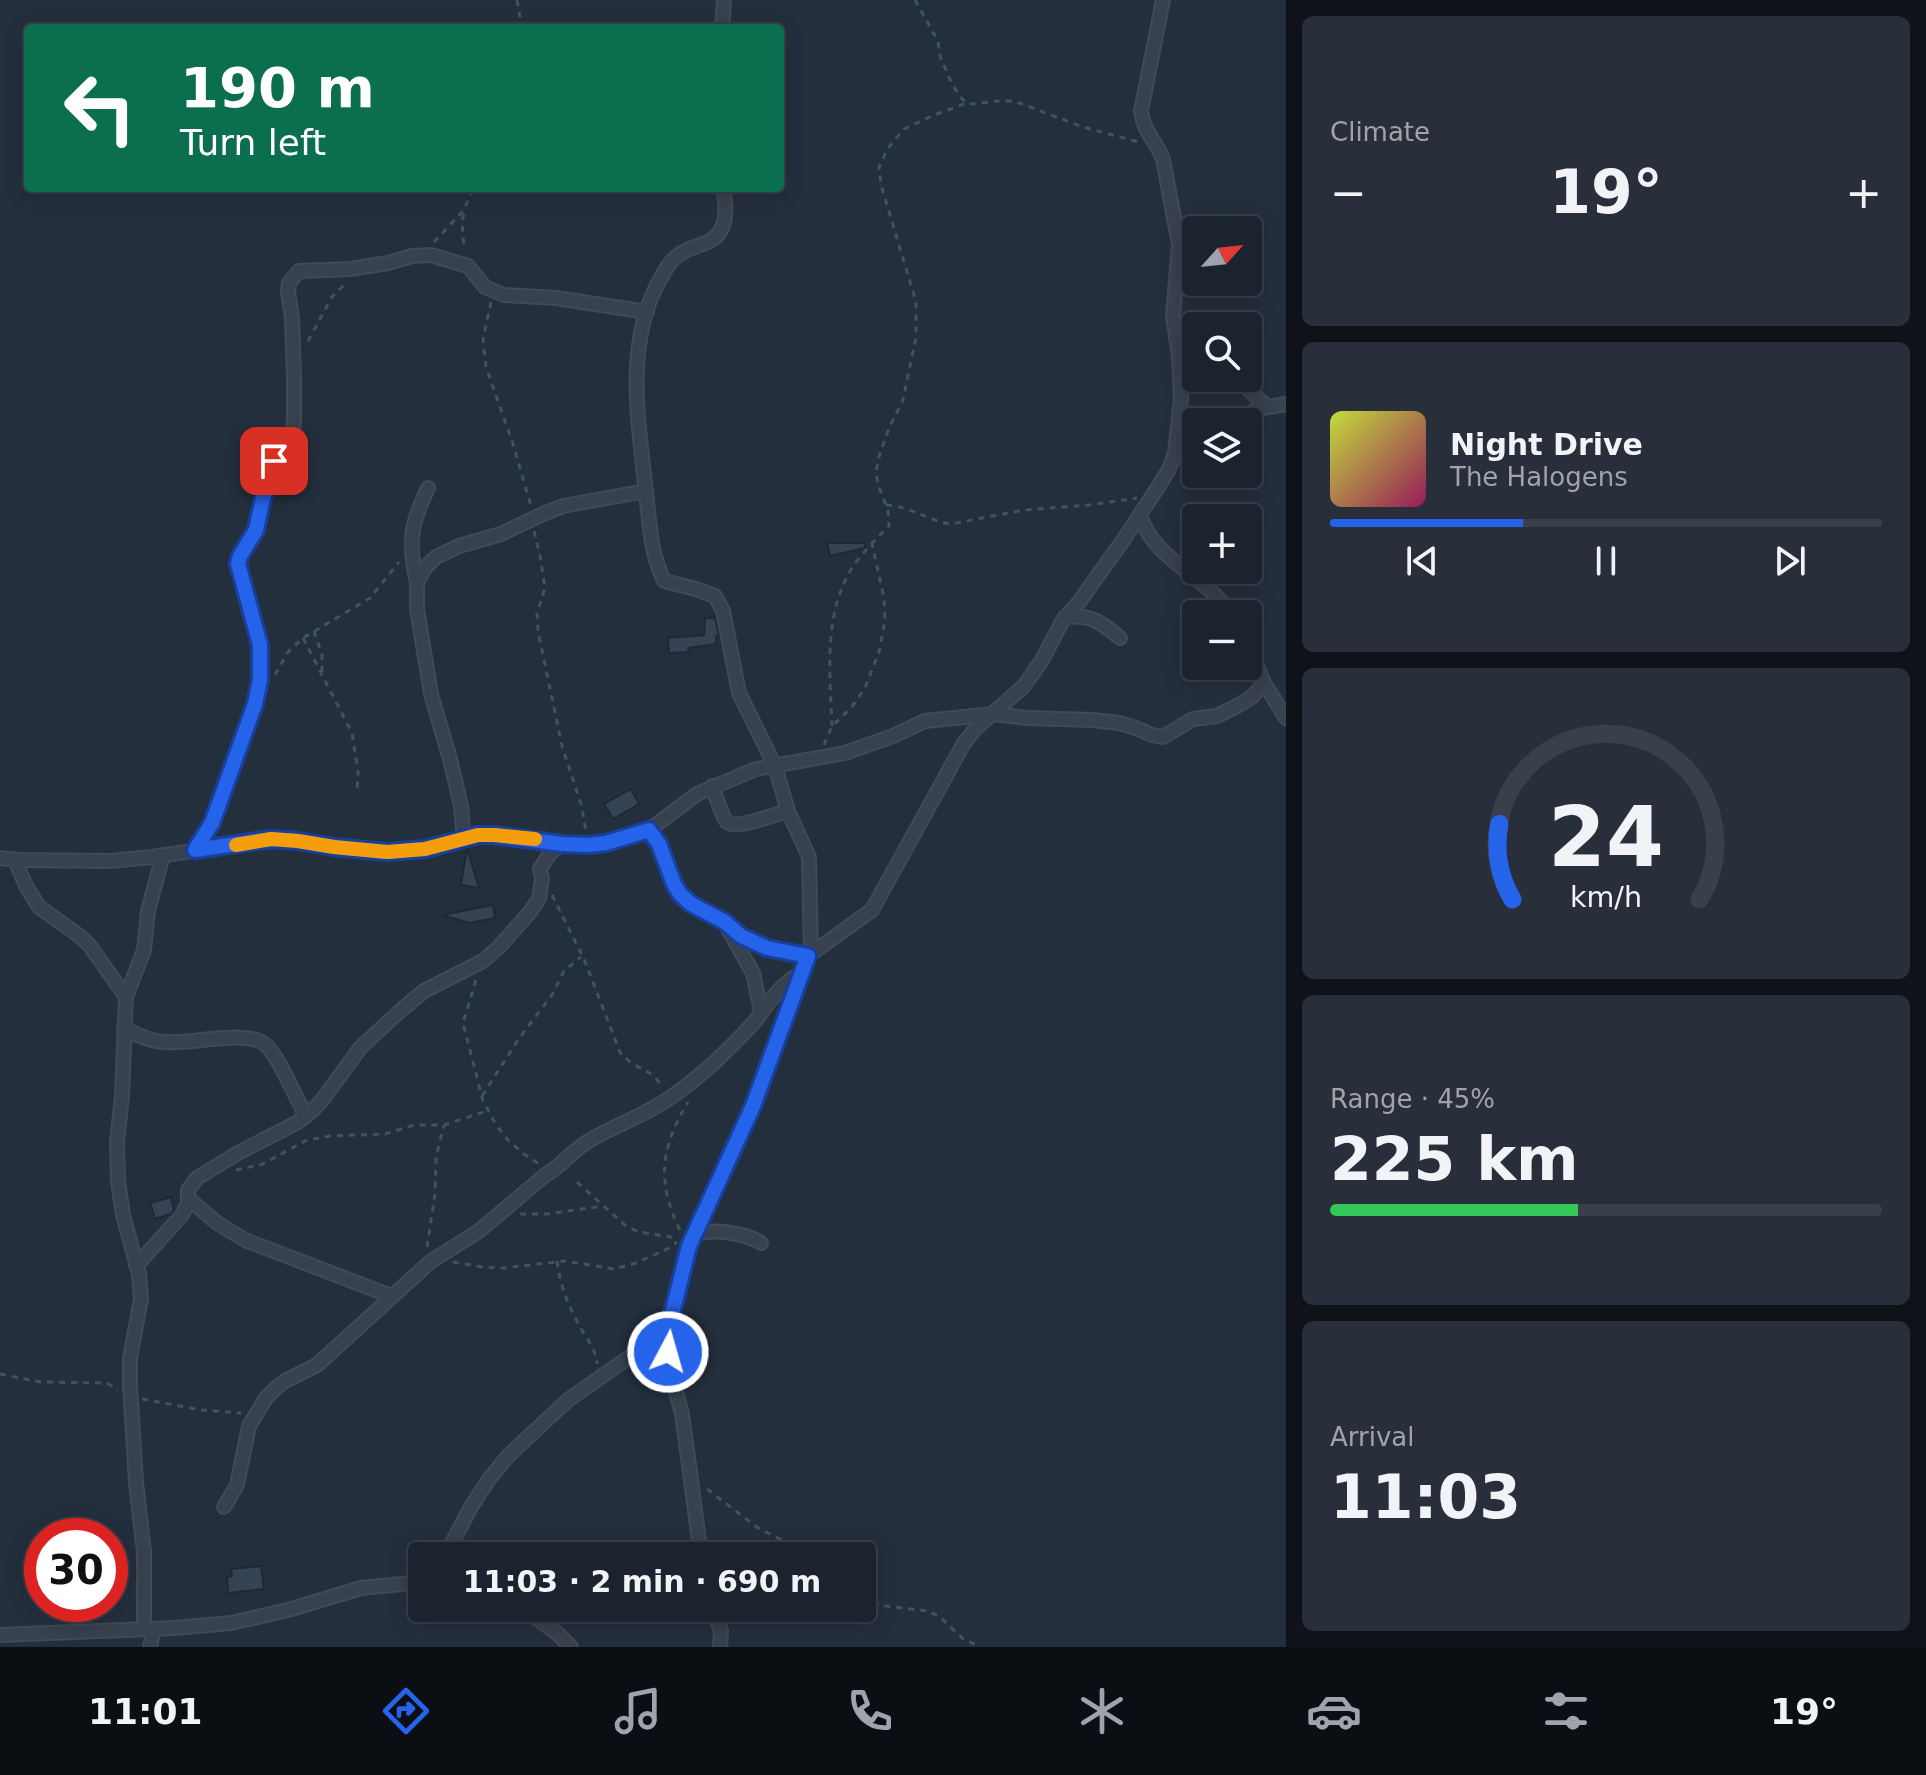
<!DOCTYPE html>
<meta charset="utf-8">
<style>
body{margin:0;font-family:"DejaVu Sans",sans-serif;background:#282f3a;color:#f1f3f6;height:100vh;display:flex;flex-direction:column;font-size:30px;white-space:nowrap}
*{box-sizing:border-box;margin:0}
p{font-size:26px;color:#a0a4aa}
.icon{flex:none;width:44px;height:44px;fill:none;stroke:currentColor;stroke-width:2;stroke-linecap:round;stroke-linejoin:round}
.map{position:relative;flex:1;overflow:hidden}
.panel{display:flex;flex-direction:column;gap:16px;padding:16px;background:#0f1319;width:640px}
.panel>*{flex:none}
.guide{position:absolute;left:24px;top:24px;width:760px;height:168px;border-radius:8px;box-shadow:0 4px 20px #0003,0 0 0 2px #39404a;background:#0b6e4f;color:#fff;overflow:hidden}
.needle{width:52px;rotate:63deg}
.tools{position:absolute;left:1182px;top:216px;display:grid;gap:16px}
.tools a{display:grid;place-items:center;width:80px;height:80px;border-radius:8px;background:#1b232e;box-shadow:0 4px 20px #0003,0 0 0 2px #39404a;font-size:40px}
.speed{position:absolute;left:24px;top:1518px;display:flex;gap:16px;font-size:40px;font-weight:700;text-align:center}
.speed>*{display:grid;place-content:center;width:104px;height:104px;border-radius:50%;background:#1b232e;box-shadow:0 4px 20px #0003,0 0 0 2px #39404a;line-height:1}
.speed .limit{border:12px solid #d22;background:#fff;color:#111}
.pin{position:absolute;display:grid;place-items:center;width:68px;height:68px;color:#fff;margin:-34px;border-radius:16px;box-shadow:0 4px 12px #0006}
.me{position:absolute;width:88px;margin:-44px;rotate:6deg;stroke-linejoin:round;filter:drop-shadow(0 0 6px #0008)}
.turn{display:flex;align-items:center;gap:28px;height:168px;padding:0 24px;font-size:36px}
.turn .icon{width:104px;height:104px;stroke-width:2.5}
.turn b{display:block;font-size:56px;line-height:68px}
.big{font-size:60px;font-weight:700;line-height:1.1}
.panel .widget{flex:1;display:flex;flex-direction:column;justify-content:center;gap:12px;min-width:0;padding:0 28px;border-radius:12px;background:#282f3a}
.panel .dial{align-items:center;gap:0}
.dial svg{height:208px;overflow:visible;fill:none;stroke:#39404a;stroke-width:7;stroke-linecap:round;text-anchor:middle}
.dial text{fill:#f1f3f6;stroke:none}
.song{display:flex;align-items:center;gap:24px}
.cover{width:96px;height:96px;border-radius:12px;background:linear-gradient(135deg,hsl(70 70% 55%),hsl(330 70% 35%))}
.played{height:8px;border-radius:4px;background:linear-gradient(90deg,#2563eb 35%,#39404a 35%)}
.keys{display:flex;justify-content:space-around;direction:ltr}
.heat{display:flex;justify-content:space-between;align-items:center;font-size:44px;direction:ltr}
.charge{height:12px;border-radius:6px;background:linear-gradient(90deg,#34c759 45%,#39404a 0)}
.trip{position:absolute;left:408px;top:1542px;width:468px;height:80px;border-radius:8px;background:#1b232e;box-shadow:0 4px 20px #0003,0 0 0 2px #39404a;font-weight:700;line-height:80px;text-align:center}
.tab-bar{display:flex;height:128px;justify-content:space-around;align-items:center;background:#0b0e12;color:#a0a4aa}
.tab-bar .icon{width:56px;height:56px}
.tab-bar .active{color:#2563eb}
.tab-bar b{font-size:36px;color:#f1f3f6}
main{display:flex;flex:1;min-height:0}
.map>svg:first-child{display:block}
.building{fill:#364354;stroke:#1f2835;stroke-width:2}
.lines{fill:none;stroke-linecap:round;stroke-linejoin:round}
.minor-casing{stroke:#414a57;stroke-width:16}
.path{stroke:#3f5557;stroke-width:3;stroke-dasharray:6 6;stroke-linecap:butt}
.minor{stroke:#38414e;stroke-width:12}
.route-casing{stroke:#184099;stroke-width:20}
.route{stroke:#2563eb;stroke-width:14}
.slow{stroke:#f59e0b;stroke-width:14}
</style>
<main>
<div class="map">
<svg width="1286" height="1647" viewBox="0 0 1286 1647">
<rect width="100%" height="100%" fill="#242f3e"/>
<g class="building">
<path d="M827,543H865V548L830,556Z"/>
<path d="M705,618H715L719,636H716V644L688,648L689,652L669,653L668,638L704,635Z"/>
<path d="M631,789L639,804L613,819L604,804Z"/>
<path d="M467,848L479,888L461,885Z"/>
<path d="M493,905L495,918L470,923L442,915Z"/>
<path d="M171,1197L174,1210L171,1214L155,1219L150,1203Z"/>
<path d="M261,1566L264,1589L228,1593L227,1577L232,1576L231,1569Z"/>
</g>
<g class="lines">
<defs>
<g id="minor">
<path d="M722,28L724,0"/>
<path d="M723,188C727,207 729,232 708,242C699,246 688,248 680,254C670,260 664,272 658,283C624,348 639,424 646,493C650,525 650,552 664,581L696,589L715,596L723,611L739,693L775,766L788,811L809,857L811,954"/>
<path d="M1176,338L1196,350"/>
<path d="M1236,378L1267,407"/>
<path d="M1233,422L1257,409L1286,404"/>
<path d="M1173,460L1196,446"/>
<path d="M1140,515C1151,552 1188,569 1214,594C1220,599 1225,607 1230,614"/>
<path d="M417,583C408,543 410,525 428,488"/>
<path d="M1065,617C1091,614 1101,622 1120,638"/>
<path d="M1248,643L1264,683L1286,718"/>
<path d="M712,786C716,795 721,815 727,822C736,830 776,814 788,811"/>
<path d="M649,830L659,844L674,884L680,894L691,904L725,922L741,936L767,948L808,956"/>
<path d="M464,840L461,806L450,759L431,694L417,609V583L424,569L436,557L459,546L501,534L543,514L563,506L646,491"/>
<path d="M195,850L212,823L255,704L260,680V645L238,564L240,556L256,530L262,502L274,461L291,439L294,422V377L292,318L288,291L289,283L299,271L350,269L388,263L412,256L431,255L468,266L485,287L504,295L556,298L647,312"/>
<path d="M0,858L19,860L110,861L152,857L271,839L298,841L356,850L387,852L425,849L478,835H494L562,844L588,845L606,843L649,830L697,794L756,769L845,753L893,736L925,721L994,714L1027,718L1093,720L1119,723L1136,728L1152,735L1163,737L1193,719L1217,716L1237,706L1252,697L1264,683"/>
<path d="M15,860L26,886L39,907L81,937L90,946L126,997"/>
<path d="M728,929L753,973L761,1012"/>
<path d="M124,1028C137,1035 149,1041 164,1042C189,1045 250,1028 267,1046C280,1059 296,1099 306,1116"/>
<path d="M188,1198L217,1223L245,1240L391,1296"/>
<path d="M694,1234C714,1229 743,1232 761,1243"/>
<path d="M136,1266L182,1215L188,1203V1190L197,1178L238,1153L298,1122L312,1111L323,1099L360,1048L400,1011L424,991L483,961L499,947L530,912L539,899L542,879L540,869L550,853L562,844"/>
<path d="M224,1507L237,1485L249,1426L266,1398L276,1388L285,1381L317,1365L430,1262L479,1231L544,1176C560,1167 571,1152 587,1142C604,1131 623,1124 642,1114C669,1101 694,1081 716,1061C729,1048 743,1035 755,1021C769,1003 780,984 801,973"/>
<path d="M445,1556L471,1507L489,1479L508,1456L568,1400L638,1351L671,1312"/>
<path d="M701,1556L687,1450L682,1414L670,1370L668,1352L673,1310L689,1246L753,1106L808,956L872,910L964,743L976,728L1024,686L1042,660L1063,620L1079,602L1124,539L1160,484L1169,469L1175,453L1181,398L1179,356L1173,316L1179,245L1163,159C1155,139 1144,133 1141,111L1163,0"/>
<path d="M522,1608L557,1633L571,1647"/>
<path d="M713,1608L721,1631L720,1647"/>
<path d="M144,1629V1552L136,1482L130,1386V1358L141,1299L139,1274L123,1215L118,1181L117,1142L122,1096L126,997L144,950L148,911L163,855"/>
<path d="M0,1635L174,1628L231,1623L288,1610L361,1588L422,1582"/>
<path d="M150,1647L154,1629"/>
</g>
</defs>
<use href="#minor" class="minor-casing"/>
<g class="path">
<path d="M517,0L520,17L519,28"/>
<path d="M915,0L938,41L940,56L952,84L961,98L967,103L972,104L998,101H1014L1083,127L1139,142"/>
<path d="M464,214L462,221L464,250"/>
<path d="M434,242L464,210L473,188"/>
<path d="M491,302L483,339L486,367L513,444L531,506"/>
<path d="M308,341L332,297L347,282"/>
<path d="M886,505C910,506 928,521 951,524L1024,510L1089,505L1137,498"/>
<path d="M534,531L540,556L545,588L537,613L538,631L562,746L581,804L586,831"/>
<path d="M314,631L322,655V673"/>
<path d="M303,638L352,733L358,772L357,793"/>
<path d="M275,675L288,652L303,638L370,598L399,562"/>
<path d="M832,726C830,675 823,614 852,568C862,553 876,539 889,526L888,511L878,484L876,473L879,457L889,428L903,400L916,337V302L881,185L879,167L888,148L904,129L934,115L967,103"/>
<path d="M824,745L832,726L851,708L865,688L879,652L885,621L884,598L872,544"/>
<path d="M552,895L584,959L620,1052C633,1070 654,1068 662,1088"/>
<path d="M476,980L463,1023L483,1101L496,1125L509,1141L524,1154L539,1164"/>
<path d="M482,1096L520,1037L552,995L564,971L581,957"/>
<path d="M236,1170L263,1164L307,1140L330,1136L385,1134L414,1125H444L487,1111"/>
<path d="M577,1182L626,1226L639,1232L677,1238"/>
<path d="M520,1214H547L603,1206"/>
<path d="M680,1230C656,1182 661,1147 688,1102"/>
<path d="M427,1247L435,1194L436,1157L444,1125"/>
<path d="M557,1261C560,1284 567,1303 578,1323C585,1337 596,1348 597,1364"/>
<path d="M453,1262L482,1267L504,1268L565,1261L614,1269L636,1263L669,1248L677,1242"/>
<path d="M0,1374L40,1382L107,1383L118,1390"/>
<path d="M142,1399L201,1410L241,1413"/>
<path d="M707,1489L758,1528L794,1546L808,1556"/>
<path d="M862,1597L885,1606L928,1611L940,1617L962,1638L980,1647"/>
</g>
<use href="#minor" class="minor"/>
</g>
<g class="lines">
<defs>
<path id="route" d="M274,461L262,502L256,530L240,556L238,564L260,645V680L255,704L212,823L195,850L271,839L298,841L334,847L387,852L425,849L478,835H494L562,844L588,845L606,843L649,830L659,844L674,884L680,894L691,904L725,922L741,936L767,948L808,956L753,1106L689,1246L673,1310L668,1352"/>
</defs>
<use href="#route" class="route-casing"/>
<use href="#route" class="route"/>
<path class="slow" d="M236,845L271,839L298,841L334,847L387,852L425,849L478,835H494L535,839"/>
</g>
</svg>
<div class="tools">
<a><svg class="needle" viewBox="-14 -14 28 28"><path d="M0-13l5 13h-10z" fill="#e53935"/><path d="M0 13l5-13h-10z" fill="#a0a4aa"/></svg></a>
<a><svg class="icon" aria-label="search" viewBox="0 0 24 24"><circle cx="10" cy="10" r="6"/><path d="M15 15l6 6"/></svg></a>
<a><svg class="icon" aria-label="layers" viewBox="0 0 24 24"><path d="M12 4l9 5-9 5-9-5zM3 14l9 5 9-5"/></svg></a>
<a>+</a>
<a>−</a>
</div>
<div class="speed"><div class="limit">30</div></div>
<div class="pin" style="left:274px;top:461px;background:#d93025"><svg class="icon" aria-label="arrive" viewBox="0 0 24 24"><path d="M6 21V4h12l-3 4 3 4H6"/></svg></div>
<svg class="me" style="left:668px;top:1352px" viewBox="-20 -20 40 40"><circle r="17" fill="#2563eb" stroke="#fff" stroke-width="3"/><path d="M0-11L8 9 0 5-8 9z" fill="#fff"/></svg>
<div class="trip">11:03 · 2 min · 690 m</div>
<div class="guide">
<div class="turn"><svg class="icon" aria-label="left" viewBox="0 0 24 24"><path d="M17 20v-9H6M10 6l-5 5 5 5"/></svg><div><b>190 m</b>Turn left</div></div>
</div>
</div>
<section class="panel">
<div class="widget"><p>Climate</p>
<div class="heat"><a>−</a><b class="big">19°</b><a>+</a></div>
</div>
<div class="widget">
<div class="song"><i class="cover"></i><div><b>Night Drive</b><p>The Halogens</p></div></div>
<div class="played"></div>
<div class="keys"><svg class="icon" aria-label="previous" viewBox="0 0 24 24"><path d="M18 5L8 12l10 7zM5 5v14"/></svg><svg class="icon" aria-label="pause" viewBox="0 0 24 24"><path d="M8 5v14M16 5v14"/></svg><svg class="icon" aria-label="next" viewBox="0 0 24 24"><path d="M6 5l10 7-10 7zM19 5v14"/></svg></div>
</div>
<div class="widget dial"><svg viewBox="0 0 100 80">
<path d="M14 69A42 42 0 1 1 86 69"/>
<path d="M14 69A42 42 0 0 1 9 40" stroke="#2563eb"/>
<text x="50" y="56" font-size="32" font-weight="700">24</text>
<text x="50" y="72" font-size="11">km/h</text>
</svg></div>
<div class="widget"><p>Range · 45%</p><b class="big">225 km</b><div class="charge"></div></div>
<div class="widget"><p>Arrival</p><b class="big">11:03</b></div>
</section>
</main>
<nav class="tab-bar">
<b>11:01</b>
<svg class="icon active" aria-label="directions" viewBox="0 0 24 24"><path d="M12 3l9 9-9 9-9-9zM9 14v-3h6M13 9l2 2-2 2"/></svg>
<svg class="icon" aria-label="music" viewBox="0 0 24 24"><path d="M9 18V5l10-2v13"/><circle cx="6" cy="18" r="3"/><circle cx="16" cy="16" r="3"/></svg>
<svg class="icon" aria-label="phone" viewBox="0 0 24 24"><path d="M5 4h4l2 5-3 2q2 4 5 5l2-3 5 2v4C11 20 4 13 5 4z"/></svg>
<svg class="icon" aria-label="climate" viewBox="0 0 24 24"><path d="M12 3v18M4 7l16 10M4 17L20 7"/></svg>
<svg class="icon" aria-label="car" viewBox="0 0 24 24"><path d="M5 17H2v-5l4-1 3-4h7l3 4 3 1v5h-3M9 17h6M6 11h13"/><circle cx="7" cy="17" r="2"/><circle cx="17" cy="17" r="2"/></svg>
<svg class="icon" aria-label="filters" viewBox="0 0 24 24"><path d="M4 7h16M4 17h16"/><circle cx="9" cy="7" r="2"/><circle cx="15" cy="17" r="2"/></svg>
<b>19°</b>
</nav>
